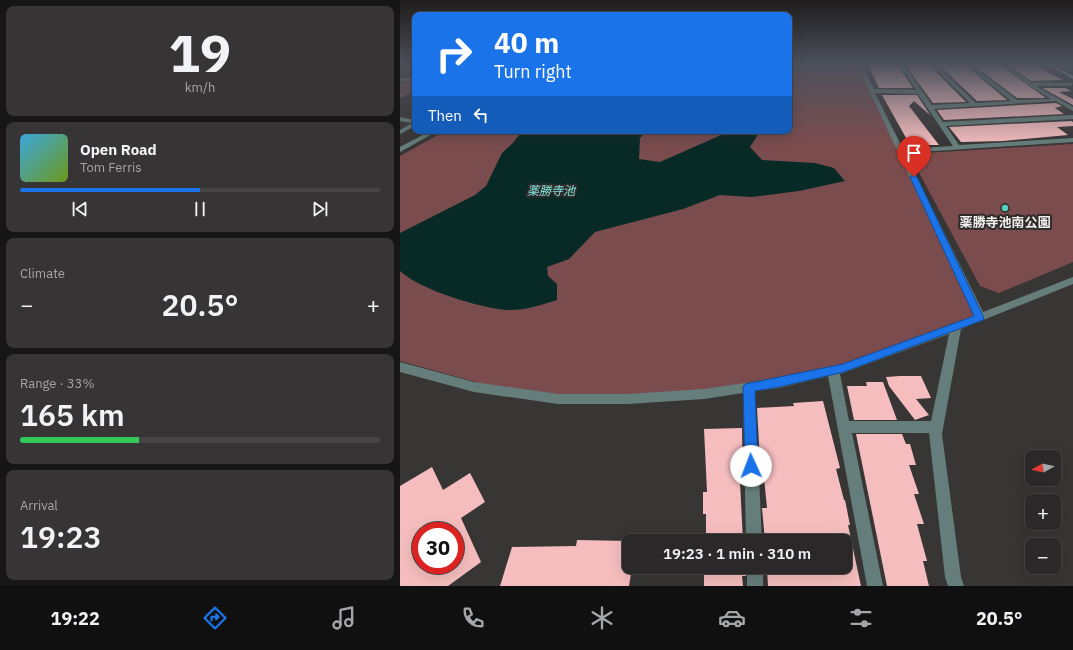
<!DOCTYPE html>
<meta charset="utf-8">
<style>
body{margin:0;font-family:"IBM Plex Sans","Noto Sans JP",sans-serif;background:#363434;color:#f1f3f6;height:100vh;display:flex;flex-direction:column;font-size:15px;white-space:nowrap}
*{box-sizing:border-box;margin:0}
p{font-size:13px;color:#a5a6a8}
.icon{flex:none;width:22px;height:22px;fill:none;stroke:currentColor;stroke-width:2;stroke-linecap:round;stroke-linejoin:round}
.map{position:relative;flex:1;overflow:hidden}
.details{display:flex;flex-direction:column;gap:6px;padding:6px;background:#171616;width:400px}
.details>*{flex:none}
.hud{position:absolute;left:12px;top:12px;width:380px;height:122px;border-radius:8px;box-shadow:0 4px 16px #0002,0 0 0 1px #464445;background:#1a73e8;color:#fff;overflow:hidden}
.needle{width:26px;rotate:262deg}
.buttons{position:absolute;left:625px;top:450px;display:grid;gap:8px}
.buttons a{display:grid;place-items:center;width:36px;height:36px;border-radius:8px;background:#2a2828;box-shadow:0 4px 16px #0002,0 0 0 1px #464445;font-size:20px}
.speed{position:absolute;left:12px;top:522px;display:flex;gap:8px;font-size:20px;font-weight:700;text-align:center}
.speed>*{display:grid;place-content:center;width:52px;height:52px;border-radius:50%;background:#2a2828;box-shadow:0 4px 16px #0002,0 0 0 1px #464445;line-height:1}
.speed .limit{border:6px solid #d22;background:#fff;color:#111}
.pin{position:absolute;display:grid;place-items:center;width:34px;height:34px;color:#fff;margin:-41px -17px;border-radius:50% 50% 50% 0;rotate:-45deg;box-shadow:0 0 4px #0007}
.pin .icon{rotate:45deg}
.me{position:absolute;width:44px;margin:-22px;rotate:358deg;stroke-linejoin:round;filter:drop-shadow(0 0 3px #0008)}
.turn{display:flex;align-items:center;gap:14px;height:84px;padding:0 16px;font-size:18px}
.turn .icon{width:52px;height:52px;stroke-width:2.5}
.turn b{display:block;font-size:28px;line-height:34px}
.then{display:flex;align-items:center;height:38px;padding:0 16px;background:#0003;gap:8px;font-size:15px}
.big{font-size:30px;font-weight:600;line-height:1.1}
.details .widget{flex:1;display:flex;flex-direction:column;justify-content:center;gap:6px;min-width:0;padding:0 14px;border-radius:8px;background:#363434}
.details .dial{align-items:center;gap:0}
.dial b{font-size:52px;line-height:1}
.song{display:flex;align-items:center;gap:12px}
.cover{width:48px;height:48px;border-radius:6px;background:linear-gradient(135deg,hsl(200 70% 55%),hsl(80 70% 35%))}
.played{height:4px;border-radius:2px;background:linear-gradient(90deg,#1a73e8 50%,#464445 50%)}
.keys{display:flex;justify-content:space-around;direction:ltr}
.heat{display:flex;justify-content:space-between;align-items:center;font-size:22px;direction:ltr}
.charge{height:6px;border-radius:3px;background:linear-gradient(90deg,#34c759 33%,#464445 0)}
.trip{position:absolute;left:222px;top:534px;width:230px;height:40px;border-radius:8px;background:#2a2828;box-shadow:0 4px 16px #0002,0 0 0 1px #464445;font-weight:600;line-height:40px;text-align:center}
.tabs{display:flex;height:64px;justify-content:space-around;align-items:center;background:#111010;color:#a5a6a8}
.tabs .icon{width:28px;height:28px}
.tabs .current{color:#1a73e8}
.tabs b{font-size:18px;color:#f1f3f6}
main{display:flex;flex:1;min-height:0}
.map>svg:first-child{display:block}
.green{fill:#7b4c4e}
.water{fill:#072a27}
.building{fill:#f5bdbe;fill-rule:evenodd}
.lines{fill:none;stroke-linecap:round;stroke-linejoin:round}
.minor{fill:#657e7b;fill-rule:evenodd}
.major{fill:#91c5c0;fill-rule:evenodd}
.route{fill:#1a73e8;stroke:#114b97}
.poi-dot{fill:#56cec4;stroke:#2e2b2b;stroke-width:1.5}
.labels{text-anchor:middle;stroke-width:4;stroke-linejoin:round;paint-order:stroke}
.far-water-label{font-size:12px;font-style:italic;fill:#81e4db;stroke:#2e2b2b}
.poi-label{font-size:13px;font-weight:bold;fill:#f1efef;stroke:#2e2b2b}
</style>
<main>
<section class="details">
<div class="widget dial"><b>19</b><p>km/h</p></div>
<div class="widget">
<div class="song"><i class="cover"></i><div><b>Open Road</b><p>Tom Ferris</p></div></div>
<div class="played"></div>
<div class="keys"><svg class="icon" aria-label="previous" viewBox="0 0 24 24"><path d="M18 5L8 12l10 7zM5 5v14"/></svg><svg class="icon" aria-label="pause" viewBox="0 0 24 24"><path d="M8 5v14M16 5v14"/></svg><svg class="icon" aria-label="next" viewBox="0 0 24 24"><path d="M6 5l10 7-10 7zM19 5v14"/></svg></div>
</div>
<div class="widget"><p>Climate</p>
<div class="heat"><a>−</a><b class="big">20.5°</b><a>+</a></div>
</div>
<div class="widget"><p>Range · 33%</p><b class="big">165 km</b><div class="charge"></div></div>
<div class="widget"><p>Arrival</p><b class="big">19:23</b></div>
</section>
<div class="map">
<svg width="673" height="586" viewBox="0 0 673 586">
<rect width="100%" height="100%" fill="#383535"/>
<g class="green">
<path d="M389,64L461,65L580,317L448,366L310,392L166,396L83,384L0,361V156L45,131H389Z"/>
<path d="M15,80V91L0,98V83L3,81Z"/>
<path d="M673,144V262L599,293L580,286L509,154Z"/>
</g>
<path class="water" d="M122,131H246L240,138L239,159L260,162L330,131H355L359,133L350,147L362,160L415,163L434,168L445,181L399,191L351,197L320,195L283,209L195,232L169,259L147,267L148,276L157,284V300C141,305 123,311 106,310C77,307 21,290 0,271V233L75,195L86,186L102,153L113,143Z"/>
<g class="building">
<path d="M470,64L498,66L513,88H479L470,69H472L470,67H473Z"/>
<path d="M529,64V65L566,102L533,103L506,66Z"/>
<path d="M538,64H564L607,100L577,101Z"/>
<path d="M572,64H598L646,98H617Z"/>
<path d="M607,64H632L663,80L631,81Z"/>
<path d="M642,88H665L671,91L659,92L673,99V105Z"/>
<path d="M482,95H517L530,115L514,101L509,106L539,145H510Z"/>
<path d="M656,103L662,106L655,108L664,114L544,120L537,110Z"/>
<path d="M671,121L673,122V126L657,127L668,135L603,141L561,142L549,127Z"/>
<path d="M500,376H521L531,398L516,399L529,415L515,420L489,386L486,377Z"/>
<path d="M466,382H483L497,420H454L447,386H467Z"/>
<path d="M423,401L440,468L436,469L444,500H445L450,525H448L461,586H368L367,568L445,567V541H365L362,508H367L364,478H361L357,408L394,406L393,403Z"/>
<path d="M342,428L343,479V481L340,482L343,541H306V514H303V492H307L304,429Z"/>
<path d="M456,434H502L506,444H510L516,465H509L519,494H514L524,524H517L527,561H523L529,586H487Z"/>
<path d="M32,467L43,490L70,473L85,502L61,518L81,562L48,586H0V486ZM21,531H55V565H21Z"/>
<path d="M177,540L229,541V567H232L229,586H100L112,547L176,546Z"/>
<path d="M304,567H346V576H342L343,586H304Z"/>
</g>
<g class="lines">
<g class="minor">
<path d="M457,64H461L474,89L516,90L499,64H503L532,105L570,103L530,64H535L576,103L611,101L565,64H570L617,100L651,99L628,85L599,64H604L631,82L673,83L671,86H636L673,107V111L656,101L534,109L543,122L673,115V119L546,126L559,145L673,138V142L505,153L583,312L673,277V284L561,329L542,434L561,577L564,586H548L545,577L529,433H452L483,586H467L428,376L379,388L355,391L362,541H346L343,393L304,399L228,404H158L74,392L0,372V362L74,382L158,394H228L304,389L379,378L443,364L574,316ZM475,93L518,94L553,146L503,149ZM549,334L531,421H449L440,374Z"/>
<path d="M660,66H673V68H658Z"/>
<path d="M0,78H15V80L0,82Z"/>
<path d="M0,117L15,120V126L0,134V130L12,123L0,121Z"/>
<path d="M30,131H38L0,152V147Z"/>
<rect x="347" y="567" width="16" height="19"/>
</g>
<path class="major" d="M647,64H652L673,76V79Z"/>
</g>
<linearGradient id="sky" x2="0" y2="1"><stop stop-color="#1f1d1d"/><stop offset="0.44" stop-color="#4d515c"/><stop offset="1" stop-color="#4d515c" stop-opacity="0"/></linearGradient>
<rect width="673" height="146" fill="url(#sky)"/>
<path class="route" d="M514,175L517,177L584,318L583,320L444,372L379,387L355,391L358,466L356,470L351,472L347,470L345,466L343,387L345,384L443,364L574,316L510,177Z"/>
<circle class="poi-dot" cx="605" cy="208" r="4"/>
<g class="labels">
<g class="far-water-label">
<text x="151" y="195">薬勝寺池</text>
</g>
<g class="poi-label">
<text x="605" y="227">薬勝寺池南公園</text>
</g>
</g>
</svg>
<div class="buttons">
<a><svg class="needle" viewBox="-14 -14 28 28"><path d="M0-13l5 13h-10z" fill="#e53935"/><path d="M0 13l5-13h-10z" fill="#a5a6a8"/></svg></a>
<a>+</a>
<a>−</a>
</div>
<div class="speed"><div class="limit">30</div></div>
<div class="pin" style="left:514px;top:177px;background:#d93025"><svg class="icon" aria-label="arrive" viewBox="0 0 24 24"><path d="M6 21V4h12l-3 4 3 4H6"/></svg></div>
<svg class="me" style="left:351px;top:466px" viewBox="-20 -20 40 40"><circle r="19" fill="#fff"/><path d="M0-13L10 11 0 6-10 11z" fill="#1a73e8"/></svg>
<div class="trip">19:23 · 1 min · 310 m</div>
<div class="hud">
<div class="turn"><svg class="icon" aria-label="right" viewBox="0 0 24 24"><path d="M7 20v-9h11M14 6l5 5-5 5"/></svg><div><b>40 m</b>Turn right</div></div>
<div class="then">Then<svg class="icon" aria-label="left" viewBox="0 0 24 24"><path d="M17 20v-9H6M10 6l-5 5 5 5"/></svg></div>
</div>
</div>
</main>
<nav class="tabs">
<b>19:22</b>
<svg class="icon current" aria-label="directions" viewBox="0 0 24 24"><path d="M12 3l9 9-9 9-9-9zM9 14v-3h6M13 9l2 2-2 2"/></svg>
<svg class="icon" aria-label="music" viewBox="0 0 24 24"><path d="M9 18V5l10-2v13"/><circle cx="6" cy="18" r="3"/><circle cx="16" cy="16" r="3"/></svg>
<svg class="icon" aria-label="phone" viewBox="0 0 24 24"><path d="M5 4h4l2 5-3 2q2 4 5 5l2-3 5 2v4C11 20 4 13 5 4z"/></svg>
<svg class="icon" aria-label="climate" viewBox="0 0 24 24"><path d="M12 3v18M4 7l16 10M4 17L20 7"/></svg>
<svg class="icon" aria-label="car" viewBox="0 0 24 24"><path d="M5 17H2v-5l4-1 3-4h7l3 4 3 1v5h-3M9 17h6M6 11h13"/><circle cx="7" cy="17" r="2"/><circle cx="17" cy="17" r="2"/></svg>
<svg class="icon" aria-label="filters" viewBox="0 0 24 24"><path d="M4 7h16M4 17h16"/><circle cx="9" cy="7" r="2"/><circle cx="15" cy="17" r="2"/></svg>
<b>20.5°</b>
</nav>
